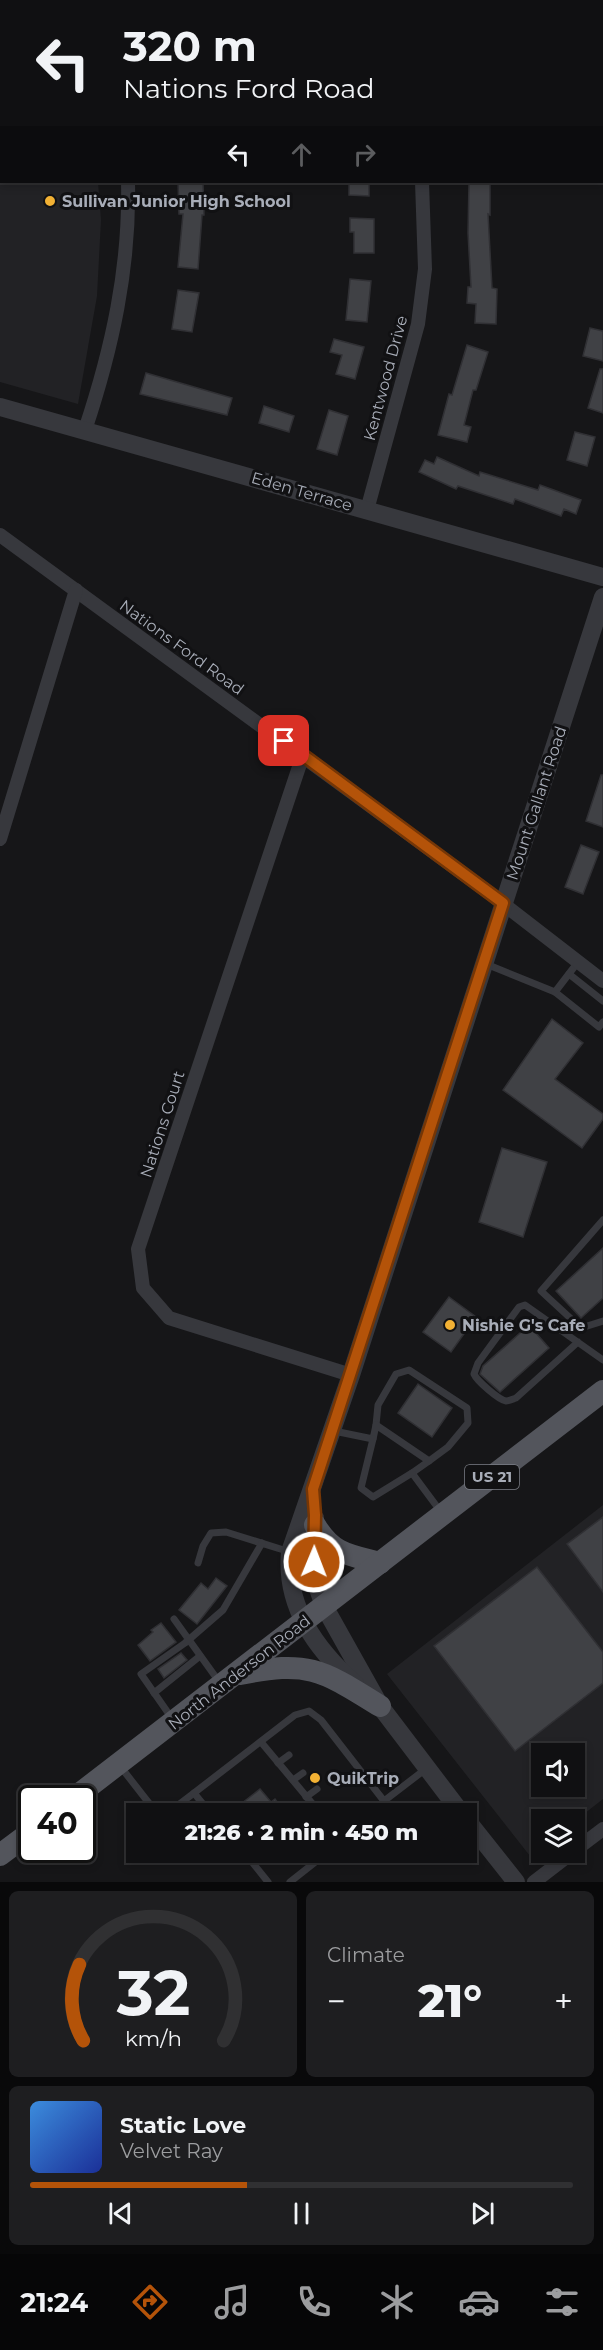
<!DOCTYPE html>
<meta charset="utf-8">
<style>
body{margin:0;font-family:Montserrat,sans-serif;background:#1e1e20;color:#f1f3f6;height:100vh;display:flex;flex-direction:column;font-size:22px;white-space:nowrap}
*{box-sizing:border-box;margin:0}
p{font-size:20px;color:#9c9d9f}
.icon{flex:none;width:33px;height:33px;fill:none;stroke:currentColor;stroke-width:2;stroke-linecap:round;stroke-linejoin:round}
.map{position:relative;height:1882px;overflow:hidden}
.side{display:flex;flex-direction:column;gap:9px;padding:9px;background:#09090a;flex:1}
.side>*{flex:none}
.banner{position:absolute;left:0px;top:0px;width:603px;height:183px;box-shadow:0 3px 9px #0003,0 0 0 2px #303032;background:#101012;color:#f1f3f6;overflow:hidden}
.tools{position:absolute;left:531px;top:1743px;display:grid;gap:12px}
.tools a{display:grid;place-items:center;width:54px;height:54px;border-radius:0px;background:#101012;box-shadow:0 3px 9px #0003,0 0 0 2px #303032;font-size:30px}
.speed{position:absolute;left:18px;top:1785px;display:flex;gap:12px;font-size:30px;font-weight:700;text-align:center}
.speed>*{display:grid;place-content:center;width:78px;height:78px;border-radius:50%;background:#101012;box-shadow:0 3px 9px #0003,0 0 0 2px #303032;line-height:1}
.speed .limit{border:3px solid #111;border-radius:9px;background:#fff;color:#111}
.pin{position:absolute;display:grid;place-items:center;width:51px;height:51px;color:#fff;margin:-26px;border-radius:12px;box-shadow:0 3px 9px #0006}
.me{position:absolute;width:66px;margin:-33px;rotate:1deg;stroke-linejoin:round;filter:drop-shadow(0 0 4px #0008)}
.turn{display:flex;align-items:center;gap:21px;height:126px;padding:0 24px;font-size:27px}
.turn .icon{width:78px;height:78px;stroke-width:2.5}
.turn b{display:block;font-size:42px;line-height:51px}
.lanes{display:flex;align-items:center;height:57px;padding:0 24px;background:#0003;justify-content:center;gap:30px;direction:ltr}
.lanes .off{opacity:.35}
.big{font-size:45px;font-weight:800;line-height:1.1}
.side .card{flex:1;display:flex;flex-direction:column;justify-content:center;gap:9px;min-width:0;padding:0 21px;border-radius:9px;background:#1e1e20}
.side .dial{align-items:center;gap:0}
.dial svg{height:156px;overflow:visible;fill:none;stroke:#303032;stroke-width:7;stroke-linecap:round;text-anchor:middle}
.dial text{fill:#f1f3f6;stroke:none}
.song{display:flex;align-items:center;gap:18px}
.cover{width:72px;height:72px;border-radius:9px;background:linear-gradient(135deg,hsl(210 70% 55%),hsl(230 70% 35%))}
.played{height:6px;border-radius:3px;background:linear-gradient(90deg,#b45309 40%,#303032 40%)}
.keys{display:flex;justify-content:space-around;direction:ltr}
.heat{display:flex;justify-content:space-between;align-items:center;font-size:33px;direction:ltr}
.side .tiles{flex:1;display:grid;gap:9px;grid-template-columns:1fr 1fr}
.card:last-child{grid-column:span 2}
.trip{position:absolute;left:126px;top:1803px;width:351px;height:60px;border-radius:0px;background:#101012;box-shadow:0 3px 9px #0003,0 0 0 2px #303032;font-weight:800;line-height:60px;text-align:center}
.tabs{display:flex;height:96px;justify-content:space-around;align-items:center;background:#060607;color:#9c9d9f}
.tabs .icon{width:42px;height:42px}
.tabs .selected{color:#b45309}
.tabs b{font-size:27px;color:#f1f3f6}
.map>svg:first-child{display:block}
.built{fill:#222225;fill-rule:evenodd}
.building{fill:#404145;stroke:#303034;stroke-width:1.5}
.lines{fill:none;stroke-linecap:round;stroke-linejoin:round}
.service{stroke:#37383d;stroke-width:7}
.minor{stroke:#37383d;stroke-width:14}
.tertiary{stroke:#37383d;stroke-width:18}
.primary{stroke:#53555c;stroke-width:22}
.route-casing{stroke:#753606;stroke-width:15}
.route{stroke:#b45309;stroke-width:10}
.poi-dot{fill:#f2b134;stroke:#111113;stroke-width:2}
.labels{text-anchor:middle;stroke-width:6;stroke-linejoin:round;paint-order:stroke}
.shield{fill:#111113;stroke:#7b7e86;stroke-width:1.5}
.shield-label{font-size:15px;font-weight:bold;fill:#a8adb8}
.poi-label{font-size:16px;font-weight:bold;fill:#a8adb8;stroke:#111113;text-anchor:start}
.street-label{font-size:16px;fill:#a8adb8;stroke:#111113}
</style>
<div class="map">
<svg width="603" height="1882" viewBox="0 0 603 1882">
<rect width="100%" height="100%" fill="#161618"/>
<g class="built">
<path d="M0,0L55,1L2,2V182H98L101,220L97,296L78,404L0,382Z"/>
<path d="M603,1505V1799L575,1821L574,1820H542L541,1847L530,1856L387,1674ZM542,1754H574V1786H542Z"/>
</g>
<g class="building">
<path d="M178,182H203L204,215H202L198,269L178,267L183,214H179Z"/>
<path d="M349,182H369V196L349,195Z"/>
<path d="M469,182H490V215L488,214L492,288L497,289L496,324L475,323L476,304L467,303L468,287H471L468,233Z"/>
<path d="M350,218L374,219V253H354V232H350Z"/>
<path d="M350,279L371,281L367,322L346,320Z"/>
<path d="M178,290L199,293L192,332L172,329Z"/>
<path d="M590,328L603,331V361L583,356Z"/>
<path d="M334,339L364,347L355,379L336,374L342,355L330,352Z"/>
<path d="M467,345L488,352L476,390H473L464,425L471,427L467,442L438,435L449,394L452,395Z"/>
<path d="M600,369H603V413L588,408Z"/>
<path d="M146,373L232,398L227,415L140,394Z"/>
<path d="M264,406L294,416L289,432L259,423Z"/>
<path d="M329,410L348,416L337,455L317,449Z"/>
<path d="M575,432L595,437L587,466L567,460Z"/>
<path d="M437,457L479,476L480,472L538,490L540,485L581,500L576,514L564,509L561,516L515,499L513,504L458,486L456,489L419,472L425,460L434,464Z"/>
<path d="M601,775H603V827L586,821Z"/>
<path d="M581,845L599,852L583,894L565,887Z"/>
<path d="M552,1019L583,1043L555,1079L603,1114V1119L582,1148L503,1090Z"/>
<path d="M502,1148L547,1162L523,1237L479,1222Z"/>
<path d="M603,1248V1298L581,1318L556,1291Z"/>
<path d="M449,1297L476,1317L451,1352L423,1332Z"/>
<path d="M529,1325L549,1348L500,1392L480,1374L483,1366Z"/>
<path d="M418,1384L452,1408L432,1437L398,1413Z"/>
<path d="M603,1517V1592L567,1544Z"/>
<path d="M537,1567L603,1652V1683L515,1751L434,1646Z"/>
<path d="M216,1578L227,1586L197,1624L179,1610L201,1583L208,1589Z"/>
<path d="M161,1623L176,1642L150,1661L138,1645L153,1632L151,1630Z"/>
<path d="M181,1653L187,1660L164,1678L158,1669Z"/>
<path d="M260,1789L271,1802L275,1799L286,1814H228Z"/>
</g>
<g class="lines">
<g class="service">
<path d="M486,964L555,992L599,1027L603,1022"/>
<path d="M569,974L603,1001"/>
<path d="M555,992L578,962"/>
<path d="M603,1220L541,1291L581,1328L603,1321"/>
<path d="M578,1342L516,1398C513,1399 509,1401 506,1401C499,1400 477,1381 474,1374L478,1363L519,1307L525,1305L603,1360"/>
<path d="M376,1425L378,1405L396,1374L409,1370L467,1408L468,1423L448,1447L429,1461"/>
<path d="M334,1431L373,1439L376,1425L429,1461L412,1473L441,1512"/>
<path d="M373,1439L361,1488L373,1497L412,1473"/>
<path d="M198,1563L203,1546L211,1533L226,1532L290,1552"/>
<path d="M174,1619L220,1683"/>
<path d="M154,1693L200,1656"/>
<path d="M171,1717L141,1674L185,1643L223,1610L262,1543"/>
<path d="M261,1742L321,1814"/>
<path d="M278,1763L289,1755"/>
<path d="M120,1766L152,1807L164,1813L169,1812L194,1793"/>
<path d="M293,1780L303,1773"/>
<path d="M306,1797L317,1789"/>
<path d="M211,1814L194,1793L295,1715L309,1711L321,1720L384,1801"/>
<path d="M321,1814L331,1805"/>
<path d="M371,1814L384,1801L427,1768"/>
<path d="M244,1852L268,1882"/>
<path d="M290,1882L328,1852"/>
</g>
<g class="minor">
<path d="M87,0L88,2"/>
<path d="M428,2L429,0"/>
<path d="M85,430C112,349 130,268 128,182"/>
<path d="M367,510L418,324L425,269L422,182"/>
<path d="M0,535L484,889L603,981"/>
<path d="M303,755L138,1249L143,1288L169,1318L351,1375"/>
<path d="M0,839L76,590"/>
<path d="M574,1851L603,1829"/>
<path d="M534,1882L573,1852"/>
</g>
<g class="tertiary">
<path d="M0,407L603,577"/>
<path d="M315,1518V1580L324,1606L380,1706L462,1814"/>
<path d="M355,1684C316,1649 285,1607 290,1552L351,1375L603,597"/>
<path d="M466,1819L516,1882"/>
</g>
<g class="primary">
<path d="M315,1525C332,1554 349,1555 380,1563"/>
<path d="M240,1674C309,1660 322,1670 380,1706"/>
<path d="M74,1798L603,1391"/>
<path d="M0,1855L32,1831"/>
</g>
</g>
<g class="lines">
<defs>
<path id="route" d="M284,741L503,903L313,1489L315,1515L314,1562"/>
</defs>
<use href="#route" class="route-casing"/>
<use href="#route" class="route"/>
</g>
<g class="poi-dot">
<circle cx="50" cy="201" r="6"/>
<circle cx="450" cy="1325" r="6"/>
<circle cx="315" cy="1778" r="6"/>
</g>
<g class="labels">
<rect class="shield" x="465" y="1465" width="54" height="24" rx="4.5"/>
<g class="shield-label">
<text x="492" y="1482">US 21</text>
</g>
<g class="poi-label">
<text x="62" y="207">Sullivan Junior High School</text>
<text x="462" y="1331">Nishie G's Cafe</text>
<text x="327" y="1784">QuikTrip</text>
</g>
<g class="street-label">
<text transform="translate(385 378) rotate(-75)" y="6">Kentwood Drive</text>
<text transform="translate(302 491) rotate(16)" y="6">Eden Terrace</text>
<text transform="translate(182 647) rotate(36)" y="6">Nations Ford Road</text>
<text transform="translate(536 803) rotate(-72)" y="6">Mount Gallant Road</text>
<text transform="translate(162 1124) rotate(-72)" y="6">Nations Court</text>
<text transform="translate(239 1672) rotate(-38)" y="6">North Anderson Road</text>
</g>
</g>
</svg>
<div class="tools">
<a><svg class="icon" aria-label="sound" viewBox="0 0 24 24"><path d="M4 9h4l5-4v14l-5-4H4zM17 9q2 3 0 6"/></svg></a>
<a><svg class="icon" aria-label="layers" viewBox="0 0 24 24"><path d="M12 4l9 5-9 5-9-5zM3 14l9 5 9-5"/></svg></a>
</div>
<div class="speed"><div class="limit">40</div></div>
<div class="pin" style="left:284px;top:741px;background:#d93025"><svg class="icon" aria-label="arrive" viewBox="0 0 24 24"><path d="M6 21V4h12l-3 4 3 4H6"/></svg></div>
<svg class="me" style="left:314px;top:1562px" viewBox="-20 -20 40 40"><circle r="17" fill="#b45309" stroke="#fff" stroke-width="3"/><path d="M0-11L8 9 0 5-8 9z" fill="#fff"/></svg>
<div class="trip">21:26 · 2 min · 450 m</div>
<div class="banner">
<div class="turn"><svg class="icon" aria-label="left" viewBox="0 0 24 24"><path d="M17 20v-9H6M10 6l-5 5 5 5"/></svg><div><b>320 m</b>Nations Ford Road</div></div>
<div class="lanes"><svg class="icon" aria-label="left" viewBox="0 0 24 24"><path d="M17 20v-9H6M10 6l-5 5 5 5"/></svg><svg class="icon off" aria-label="ahead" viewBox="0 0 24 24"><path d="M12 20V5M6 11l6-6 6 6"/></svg><svg class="icon off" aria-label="right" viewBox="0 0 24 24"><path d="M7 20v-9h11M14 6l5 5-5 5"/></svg></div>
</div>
</div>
<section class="side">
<div class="tiles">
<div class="card dial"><svg viewBox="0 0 100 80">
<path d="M14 69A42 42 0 1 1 86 69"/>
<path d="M14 69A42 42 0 0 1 12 30" stroke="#b45309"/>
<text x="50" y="56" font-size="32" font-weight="700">32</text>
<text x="50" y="72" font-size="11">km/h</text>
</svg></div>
<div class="card"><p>Climate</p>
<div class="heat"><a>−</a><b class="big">21°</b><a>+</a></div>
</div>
<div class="card">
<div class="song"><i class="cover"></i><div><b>Static Love</b><p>Velvet Ray</p></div></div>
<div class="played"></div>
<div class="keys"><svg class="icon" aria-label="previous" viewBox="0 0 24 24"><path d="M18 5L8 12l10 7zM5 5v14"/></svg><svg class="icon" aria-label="pause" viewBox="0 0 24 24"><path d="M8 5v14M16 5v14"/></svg><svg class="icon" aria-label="next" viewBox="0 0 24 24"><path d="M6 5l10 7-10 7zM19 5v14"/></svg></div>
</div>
</div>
</section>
<nav class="tabs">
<b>21:24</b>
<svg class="icon selected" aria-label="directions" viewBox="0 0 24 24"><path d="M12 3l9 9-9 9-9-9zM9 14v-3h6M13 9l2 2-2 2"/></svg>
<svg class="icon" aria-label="music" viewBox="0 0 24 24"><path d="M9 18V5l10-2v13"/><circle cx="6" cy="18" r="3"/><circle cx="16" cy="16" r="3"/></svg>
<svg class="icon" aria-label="phone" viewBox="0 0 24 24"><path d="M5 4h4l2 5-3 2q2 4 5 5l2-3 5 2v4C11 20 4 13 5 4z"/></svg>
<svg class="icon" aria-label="climate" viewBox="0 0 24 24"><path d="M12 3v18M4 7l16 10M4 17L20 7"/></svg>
<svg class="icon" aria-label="car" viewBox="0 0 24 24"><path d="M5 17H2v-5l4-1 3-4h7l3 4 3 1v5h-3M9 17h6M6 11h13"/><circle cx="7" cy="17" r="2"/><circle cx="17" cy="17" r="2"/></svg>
<svg class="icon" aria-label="filters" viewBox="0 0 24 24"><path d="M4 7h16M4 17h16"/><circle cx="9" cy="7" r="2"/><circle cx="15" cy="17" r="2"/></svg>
</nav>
